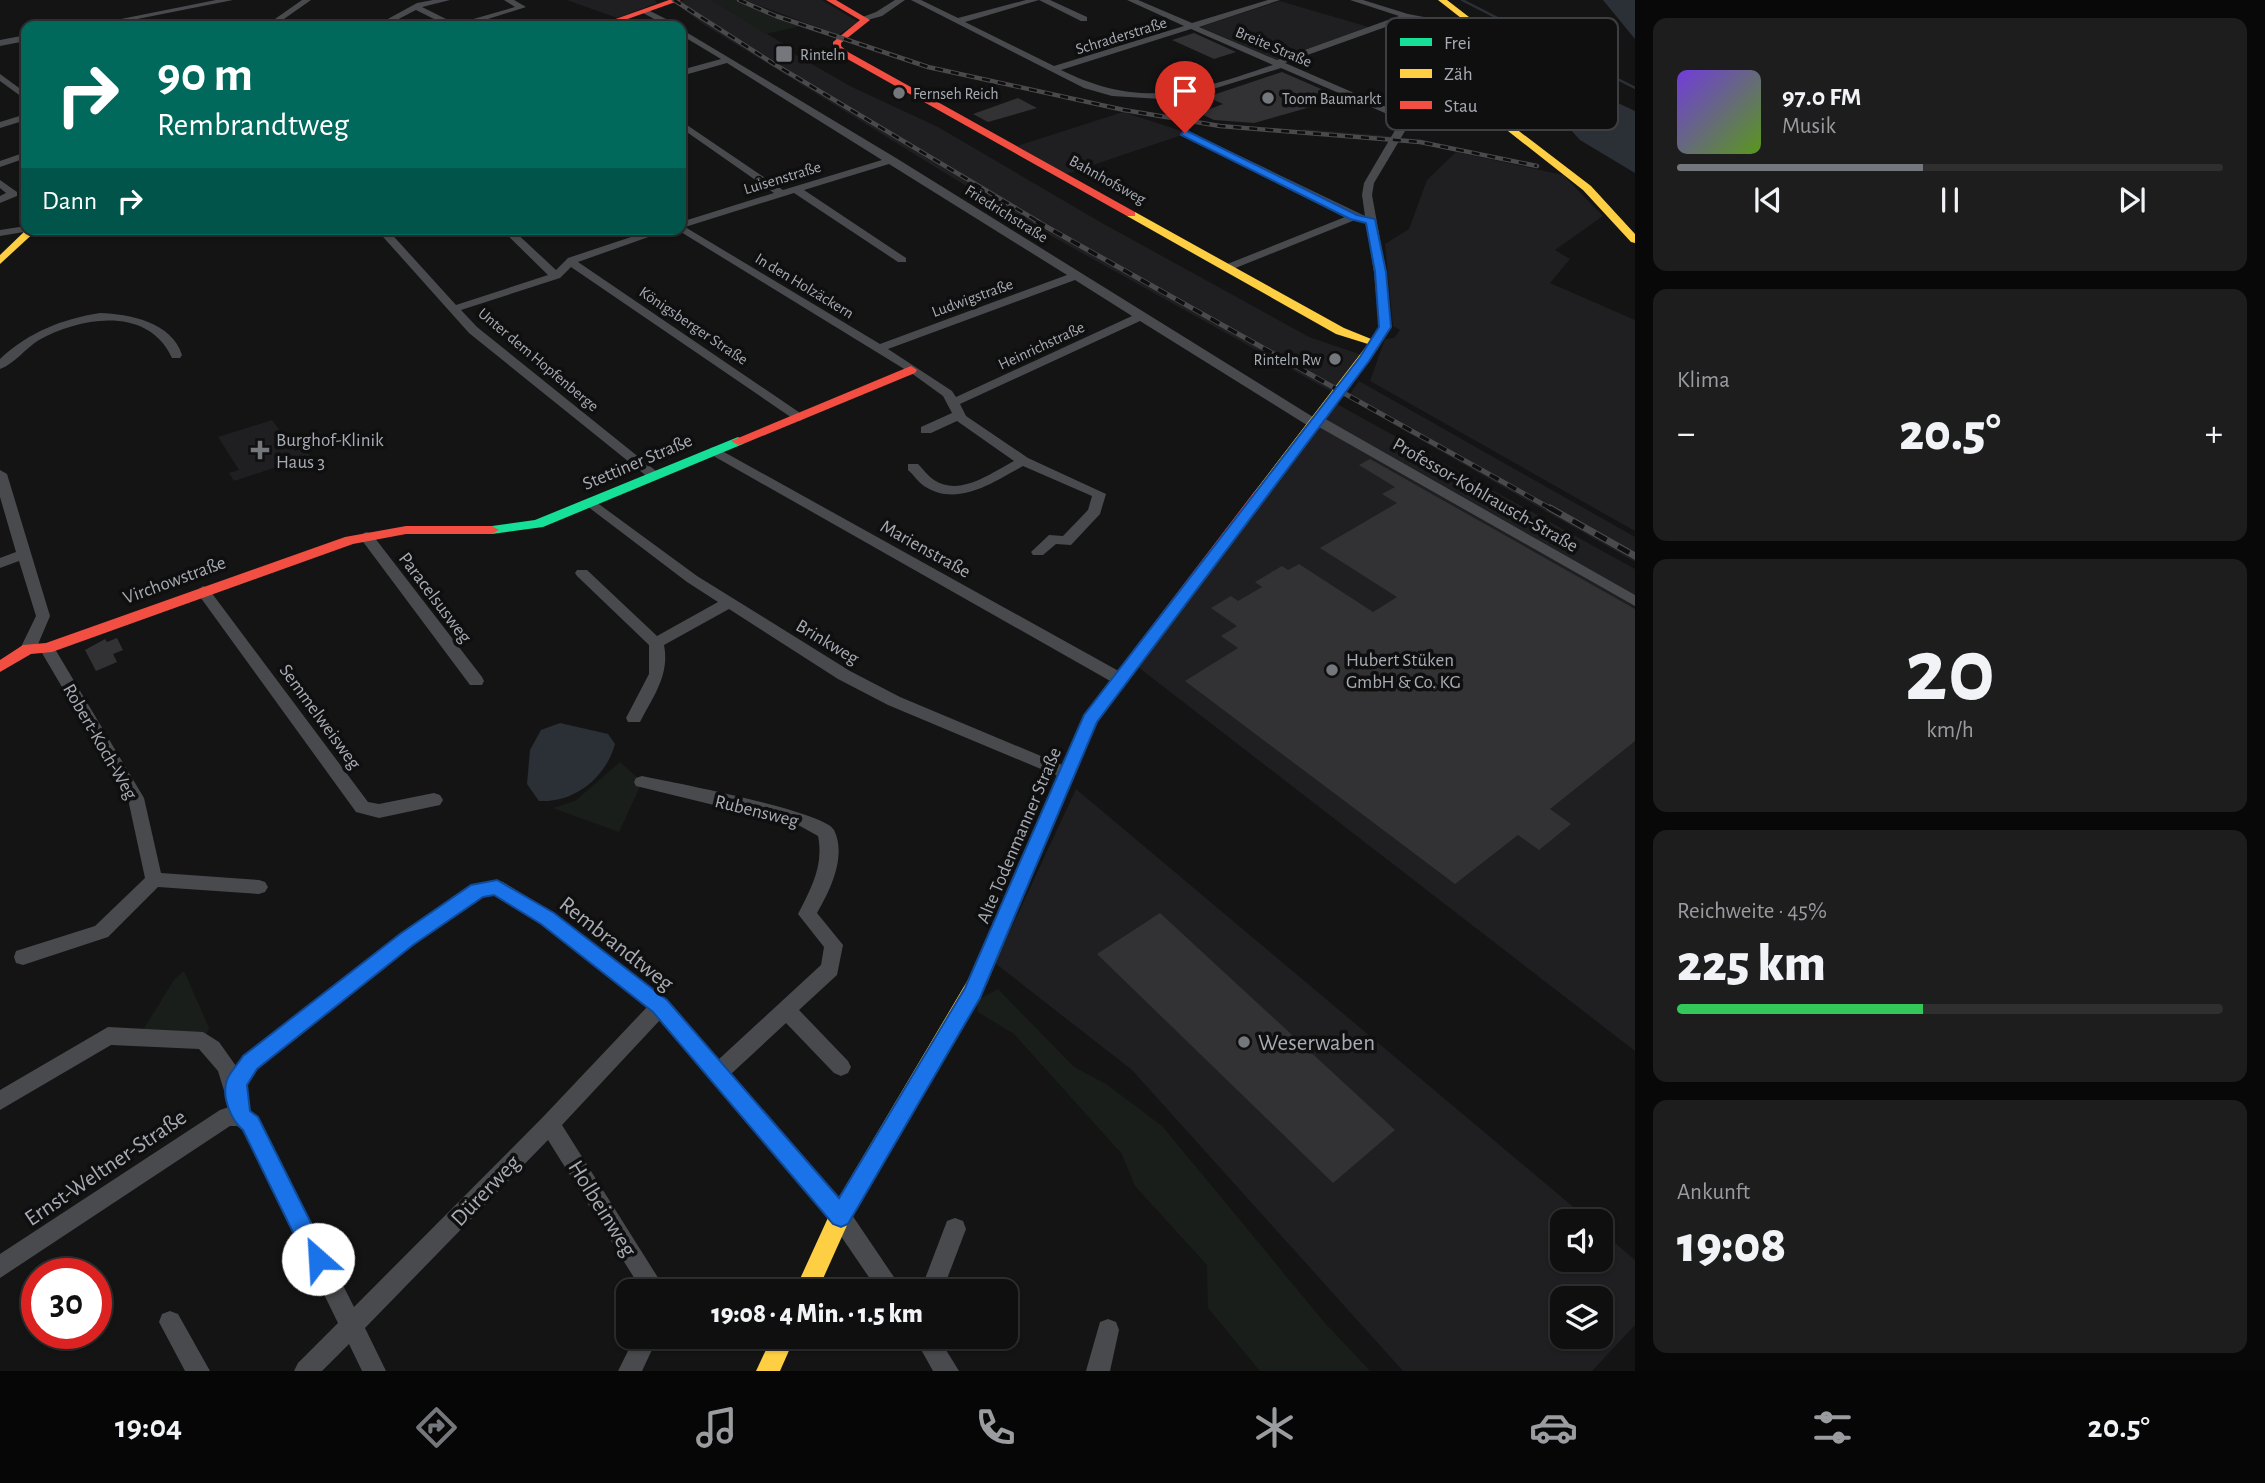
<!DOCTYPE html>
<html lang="de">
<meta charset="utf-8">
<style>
body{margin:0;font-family:"Alegreya Sans",sans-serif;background:#1d1d1e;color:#f1f3f6;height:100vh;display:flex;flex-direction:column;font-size:26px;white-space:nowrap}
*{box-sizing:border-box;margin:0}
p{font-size:23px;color:#9b9c9f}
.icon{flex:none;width:38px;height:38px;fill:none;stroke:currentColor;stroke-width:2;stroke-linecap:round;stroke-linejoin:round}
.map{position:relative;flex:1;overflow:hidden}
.sheet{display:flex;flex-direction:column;gap:18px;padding:18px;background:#080809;width:630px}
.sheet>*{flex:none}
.banner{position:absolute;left:21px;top:21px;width:665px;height:214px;border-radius:14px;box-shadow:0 2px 5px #0004,0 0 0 2px #2f2f30;background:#00695c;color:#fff;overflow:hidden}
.fabs{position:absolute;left:1550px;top:1209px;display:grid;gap:14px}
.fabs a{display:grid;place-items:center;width:63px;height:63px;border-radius:14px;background:#0f0f10;box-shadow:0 2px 5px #0004,0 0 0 2px #2f2f30;font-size:35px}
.speed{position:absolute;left:21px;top:1258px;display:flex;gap:14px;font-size:35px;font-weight:700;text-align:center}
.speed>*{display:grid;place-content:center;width:91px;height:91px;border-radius:50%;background:#0f0f10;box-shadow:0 2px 5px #0004,0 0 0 2px #2f2f30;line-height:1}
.speed .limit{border:10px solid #d22;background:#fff;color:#111}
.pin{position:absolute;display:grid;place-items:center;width:60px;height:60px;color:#fff;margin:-72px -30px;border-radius:50% 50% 50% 0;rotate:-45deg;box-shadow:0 0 7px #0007}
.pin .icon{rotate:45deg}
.me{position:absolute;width:77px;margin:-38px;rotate:334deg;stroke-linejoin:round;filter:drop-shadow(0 0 5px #0008)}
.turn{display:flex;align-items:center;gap:24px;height:147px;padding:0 21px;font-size:32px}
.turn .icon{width:91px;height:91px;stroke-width:2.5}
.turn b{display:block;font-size:49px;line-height:60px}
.then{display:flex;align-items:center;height:66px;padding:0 21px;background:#0003;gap:14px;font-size:26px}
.big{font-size:52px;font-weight:800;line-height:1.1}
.sheet .tile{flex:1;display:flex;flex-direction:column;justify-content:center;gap:10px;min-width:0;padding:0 24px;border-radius:14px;background:#1d1d1e}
.sheet .dial{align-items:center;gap:0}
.dial b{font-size:91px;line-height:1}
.song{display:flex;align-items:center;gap:21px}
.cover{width:84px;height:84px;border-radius:10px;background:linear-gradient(135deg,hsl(260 70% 55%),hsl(90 70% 35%))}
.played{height:7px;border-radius:4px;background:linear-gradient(90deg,#74777c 45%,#2f2f30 45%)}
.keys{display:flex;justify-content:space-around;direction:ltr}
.heat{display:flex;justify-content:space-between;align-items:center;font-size:38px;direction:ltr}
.charge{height:10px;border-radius:5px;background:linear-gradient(90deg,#34c759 45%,#2f2f30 0)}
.trip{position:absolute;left:616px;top:1279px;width:402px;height:70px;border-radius:14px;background:#0f0f10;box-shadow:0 2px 5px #0004,0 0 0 2px #2f2f30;font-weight:800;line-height:70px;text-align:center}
.tabs{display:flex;height:112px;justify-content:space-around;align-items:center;background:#060606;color:#9b9c9f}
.tabs .icon{width:49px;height:49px}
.tabs .selected{color:#74777c}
.tabs b{font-size:32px;color:#f1f3f6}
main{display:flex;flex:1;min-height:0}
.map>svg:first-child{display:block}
.built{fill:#1f1f21;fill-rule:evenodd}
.green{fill:#1a1e1a}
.water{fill:#2a3035}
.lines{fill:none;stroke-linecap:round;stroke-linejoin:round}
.stream{stroke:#2a3035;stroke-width:2.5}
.building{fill:#323234}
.street{fill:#494a4d;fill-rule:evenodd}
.fast{fill:#16e098;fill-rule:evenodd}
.slow{fill:#ffcf43;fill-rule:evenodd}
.jam{fill:#f24e42;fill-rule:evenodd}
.rail-far2-casing{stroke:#4a4a4c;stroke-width:4.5}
.rail-far1-casing{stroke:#4a4a4c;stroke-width:5}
.rail-casing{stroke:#4a4a4c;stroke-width:7}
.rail-far2{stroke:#0f0f10;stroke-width:2.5;stroke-dasharray:8;stroke-linecap:butt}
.rail-far1{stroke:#0f0f10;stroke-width:3.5;stroke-dasharray:10;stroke-linecap:butt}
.rail{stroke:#0f0f10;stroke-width:4.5;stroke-dasharray:13;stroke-linecap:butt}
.route{fill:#1a73e8;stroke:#114b97;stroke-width:2}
.poi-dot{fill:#74777c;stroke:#0f0f10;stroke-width:2.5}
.labels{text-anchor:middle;stroke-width:7;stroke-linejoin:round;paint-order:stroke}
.far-street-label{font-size:16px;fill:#a7acb4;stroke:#0f0f10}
.far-poi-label{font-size:16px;fill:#a7acb4;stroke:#0f0f10;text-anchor:start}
.poi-label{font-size:19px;fill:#a7acb4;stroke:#0f0f10;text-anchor:start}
.street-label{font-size:19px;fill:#a7acb4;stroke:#0f0f10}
.near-street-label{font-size:23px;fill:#a7acb4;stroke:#0f0f10}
.near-poi-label{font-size:23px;fill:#a7acb4;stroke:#0f0f10;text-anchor:start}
.key{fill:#0f0f10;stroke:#3d3e41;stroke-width:2}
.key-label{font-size:19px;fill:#a7acb4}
</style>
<main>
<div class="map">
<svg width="1635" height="1371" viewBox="0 0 1635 1371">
<rect width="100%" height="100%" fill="#141415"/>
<g class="built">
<path d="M567,0H655L657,3L617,18Z"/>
<path d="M685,0H712L790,48L787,50L852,87L938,127L1102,223L1309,337L1362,355L1332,392L1010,213L703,24L675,3Z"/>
<path d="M745,0H822L858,22L838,35Z"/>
<path d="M1280,1L1372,28L1277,60L1200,27Z"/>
<path d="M1123,112L1188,133L1066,174L1017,146Z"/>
<path d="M1303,129L1388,136L1515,160L1399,140L1304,134Z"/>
<path d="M1456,152L1563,175L1603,216L1555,250L1570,259L1550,283L1635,320V531L1370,381L1385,339L1394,338L1400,330L1393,326L1385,244L1409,229L1427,180Z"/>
<path d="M1359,381L1635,537V562L1347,398Z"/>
<path d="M1337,404L1635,569V1051L1138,667Z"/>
<path d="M272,420L295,451L304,448L310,456L234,481L229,473L239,470L218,437Z"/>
<path d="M1076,789L1590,1221L1563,1222V1260H1601V1231L1635,1260V1325L1592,1371H1403L1132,1070L995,963ZM1563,1298H1601V1337H1563Z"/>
</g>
<g class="green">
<path d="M712,0H736L772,17L801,26L765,34Z"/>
<path d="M620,762L642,782L619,832L553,808L575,801Z"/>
<path d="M184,971L209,1028L205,1038L143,1030L174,980Z"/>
<path d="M998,989L1074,1067L1106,1084L1162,1126L1324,1322L1370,1371H1260L1208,1308L1207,1265L1135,1186L1122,1154L1014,1034L978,1012L976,1001Z"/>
</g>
<g class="water">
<path d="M1603,0H1635V39Z"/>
<path d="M1526,80L1571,81L1635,111V173L1580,140Z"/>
<path d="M560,723L608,734L615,744C606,777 575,803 539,801L527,784L530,750L541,730Z"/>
</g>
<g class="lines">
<path class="stream" d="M1462,0L1635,88"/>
</g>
<g class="building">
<path d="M1194,33L1236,52L1214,59L1172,40Z"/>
<path d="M1282,72L1335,95L1314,106L1254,123L1214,120L1199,113L1223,104L1207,97Z"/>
<path d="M1018,98L1037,108L988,122L973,114Z"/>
<path d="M1370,459L1635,609V741L1550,809L1571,824L1539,850L1518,835L1455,884L1185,681L1238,648L1221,636L1237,626L1211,608L1231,596L1238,601L1262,587L1255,582L1282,566L1288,570L1299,564L1373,612L1397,597L1320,548L1397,503L1382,494L1395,487L1359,465Z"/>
<path d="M117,638L123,650L113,654L117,662L96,671L85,650L105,639L107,642Z"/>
<path d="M1160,913L1395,1130L1333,1183L1097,954Z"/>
</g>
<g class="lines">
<g class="street">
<path d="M216,0H233L102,26H86Z"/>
<path d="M302,0H311L274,26H265Z"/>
<path d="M433,0H450L422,7L456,24L515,7L504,0H514L526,7L466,26H448L416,10L385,26H375L417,3Z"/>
<path d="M895,0H905L882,16L864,21L860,18L876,12Z"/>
<path d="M911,0H921L958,18L1026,0H1050L1087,17V21H1081L1039,0L965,22L1054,66L1184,26L1127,0H1138L1192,23L1268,0H1280L1199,27L1277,60L1399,16L1350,0H1363L1408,14L1472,26L1473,28L1469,31L1408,19L1285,63L1405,115L1461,69L1484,67L1488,70L1466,74L1414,116L1374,183L1372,195L1386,272L1391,327L1379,346L1375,347L1369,343L1379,327L1374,272L1366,223L1355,220L1233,269H1225V265L1345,217L1180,133L1188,131L1365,216L1362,195L1364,183L1401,120L1281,68L1213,89L1161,99L1112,96L1084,88ZM1191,29L1273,65C1193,92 1142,110 1061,70Z"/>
<path d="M646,9L676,24L677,26H667L643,13L642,11Z"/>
<path d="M681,29L896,158L1313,417H1322L1635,595V606L1319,427H1310L1140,321L960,404L966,416L1028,458L1106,494L1100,514L1071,545L1056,544L1043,555H1033L1031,552L1049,535L1063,536L1088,510L1092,496L1023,466C994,482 957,508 924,486C918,482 914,475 908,470V464H918C923,469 928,476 934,480C960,497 991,473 1014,461L957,421L931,433H921V427L952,413L943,396L914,375L676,229H681V222L774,193L681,128V121L783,190L882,160L727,63L681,76V70L721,59L681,35ZM889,164L1067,275L880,344L685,227L794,193L898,262H906V258L804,190ZM1075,280L1132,316L956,397L952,391L888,349Z"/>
<path d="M26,35V41L0,46V40Z"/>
<path d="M0,74L26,93V100L0,81Z"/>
<path d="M26,114V120L0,128V122Z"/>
<path d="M26,152V158L0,167V161Z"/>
<path d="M0,180L17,192V196L0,203V196L6,193L0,188Z"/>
<path d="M26,226V229H31L30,231L0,236V230Z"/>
<path d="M376,229H387L456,305L548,275L501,229H512L556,270L568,258L655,229H671L578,262L806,417L800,421L795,420L571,267L560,278L461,310L477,327L661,475L659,478H649L469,333Z"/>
<path d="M100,313C129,314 172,322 182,355L180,358H172C148,305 80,317 39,340C26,348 14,364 0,369V359C29,332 62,319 100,313Z"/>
<path d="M715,447L1124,674L1126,678L1124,682H1112L710,454V448Z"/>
<path d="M0,470L7,474L50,616L36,649L28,654L20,649L36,616L19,561L0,568V558L16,552L0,497Z"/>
<path d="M592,499L697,576L850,671L900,697L1072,769L1074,773L1072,777H1060L888,705L838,679L729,609L664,645C670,675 653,697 640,722H628L626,718L649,674V645L577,576L575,573L577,570H587L657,636L718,602L687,582L587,506L585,503L587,500Z"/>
<path d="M366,532L371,533L482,677L484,681L482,685H470L361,539L359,536Z"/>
<path d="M203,586L208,588L368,802L379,804L434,793L440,795L443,800L440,805L379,818L356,812L198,594L196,591Z"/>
<path d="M47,643L52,644L144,798L161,873L259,880L265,882L268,887L265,892L259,894L158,887L108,937L23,965L16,963L14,957L16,951L95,926L145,878L128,799L39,648Z"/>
<path d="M642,776C671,782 824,811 834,830C847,856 830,891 817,913L843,945L837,975L799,1010L848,1061L851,1067L848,1073L841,1076L834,1073L786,1023L731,1074L848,1209L904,1292H879L832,1223L660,1020L562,1125L667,1292H643L548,1140L365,1328L386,1371H362L349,1344L322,1371H294L298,1363L338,1323L244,1131L237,1126H230L0,1278V1254L220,1110L229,1107L218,1071L199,1049L111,1045L0,1110V1090L108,1027L203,1032L219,1042L236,1066L243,1057L399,935L472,886L497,880L503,882L554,913L667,1000L718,1060L821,965L824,947L798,914C811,888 824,866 818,836L800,826L636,786L634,782L636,778ZM495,895L542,923L647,1007L543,1117L354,1307L258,1117L250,1111L245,1087L257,1069L413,945L483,897Z"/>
<path d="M955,1218L963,1221L966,1229L942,1292H920L947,1221Z"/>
<path d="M170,1311L178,1314L210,1371H185L159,1322L162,1314Z"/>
<path d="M1108,1319L1116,1322L1119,1330L1110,1371H1086L1100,1322Z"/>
<path d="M635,1337H658L642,1371H618Z"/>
<path d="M914,1337H938L959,1371H933Z"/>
</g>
<path class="fast" d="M738,437L745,441L743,444L543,527L492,534L485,530L492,526L535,520Z"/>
<g class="slow">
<path d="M1438,0H1447L1469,17L1488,70L1515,128L1591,186L1635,234V243L1631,242L1583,190L1508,131L1480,70L1461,18Z"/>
<path d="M1127,212H1135L1344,328L1381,343L1264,498H1254L1252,495L1368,344L1336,334L1127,216Z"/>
<path d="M27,229H38L0,264V255Z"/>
<path d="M1066,770L1072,772L1074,776L987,983L848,1223L817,1292H794L832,1209L972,973L1058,776L1060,772Z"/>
<path d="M772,1337H795L780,1371H756Z"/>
</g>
<g class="jam">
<path d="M669,0H681L608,26H596Z"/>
<path d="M826,0H836L870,20L841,43V46L848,52L1135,212V216H1127L842,56L833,47V42L860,20Z"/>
<path d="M911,366L917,370L915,373L743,444L738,445L731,441Z"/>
<path d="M1259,491L1266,495L1264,498L1097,721L1072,780H1060L1058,776L1084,715L1254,492Z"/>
<path d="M406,526H492L499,530L492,534H406L353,544L52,652L31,654L0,672V660L23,645L46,643L345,537Z"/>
</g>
<defs>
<g id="rail-far2">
<path d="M674,0L774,64L1039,222"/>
<path d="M739,0L776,16L928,67L1124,110L1220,126L1420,142L1537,166"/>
</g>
<path id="rail-far1" d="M1036,221L1553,510"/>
<path id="rail" d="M1550,508L1635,556"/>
</defs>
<use href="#rail-far2" class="rail-far2-casing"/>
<use href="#rail-far1" class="rail-far1-casing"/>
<use href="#rail" class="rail-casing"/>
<use href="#rail-far2" class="rail-far2"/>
<use href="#rail-far1" class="rail-far1"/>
<use href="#rail" class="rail"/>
</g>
<path class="route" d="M1185,130L1357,215L1375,219L1386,272L1391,327L1369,361L1097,722L980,998L848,1224L841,1227L833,1224L653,1012L541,924L494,895L483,897L413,945L257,1069L247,1085L250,1111L258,1117L329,1259L326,1267L318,1270L310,1267L243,1130C231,1120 221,1096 227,1080C230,1072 238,1064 243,1056L400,934L471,885L497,880L554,913L667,1000L839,1198L965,988L1084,715L1360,357L1379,327L1375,272L1366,223L1350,219L1181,135Z"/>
<g class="poi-dot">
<rect x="775" y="45" width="18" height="18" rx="3.5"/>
<circle cx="899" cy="93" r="7"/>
<circle cx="1268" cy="98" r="7"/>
<circle cx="1335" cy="359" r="7"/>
<path d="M256.5 439.5h7v7h7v7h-7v7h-7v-7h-7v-7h7z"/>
<circle cx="1332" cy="670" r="7"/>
<circle cx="1244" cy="1042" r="7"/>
</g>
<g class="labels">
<g class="far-street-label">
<text transform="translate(1121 35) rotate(-17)" y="6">Schraderstraße</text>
<text transform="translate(1274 46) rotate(23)" y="6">Breite Straße</text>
<text transform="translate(782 177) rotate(-17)" y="6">Luisenstraße</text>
<text transform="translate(1108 179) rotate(29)" y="6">Bahnhofsweg</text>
<text transform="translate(1007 213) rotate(32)" y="6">Friedrichstraße</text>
<text transform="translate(805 285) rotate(31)" y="6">In den Holzäckern</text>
<text transform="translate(972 297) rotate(-20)" y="6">Ludwigstraße</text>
<text transform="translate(694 325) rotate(34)" y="6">Königsberger Straße</text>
<text transform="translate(1041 345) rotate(-25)" y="6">Heinrichstraße</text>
<text transform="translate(539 359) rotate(40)" y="6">Unter dem Hopfenberge</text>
</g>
<g class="far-poi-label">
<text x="800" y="60">Rinteln</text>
<text x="913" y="99">Fernseh Reich</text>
<text x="1282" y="104">Toom Baumarkt</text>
<text x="1321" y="365" text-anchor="end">Rinteln Rw</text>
</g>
<g class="poi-label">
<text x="276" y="446">Burghof-Klinik<tspan x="276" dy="22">Haus 3</tspan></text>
<text x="1346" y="666">Hubert Stüken<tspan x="1346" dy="22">GmbH &amp; Co. KG</tspan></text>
</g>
<g class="street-label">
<text transform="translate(637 461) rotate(-23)" y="7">Stettiner Straße</text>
<text transform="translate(1486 494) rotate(30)" y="7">Professor-Kohlrausch-Straße</text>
<text transform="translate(926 548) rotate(29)" y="7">Marienstraße</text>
<text transform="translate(174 579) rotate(-20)" y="7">Virchowstraße</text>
<text transform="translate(436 597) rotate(53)" y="7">Paracelsusweg</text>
<text transform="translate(828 641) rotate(31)" y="7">Brinkweg</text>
<text transform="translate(321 716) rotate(54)" y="7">Semmelweisweg</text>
<text transform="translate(101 741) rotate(60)" y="7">Robert-Koch-Weg</text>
<text transform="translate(757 810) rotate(14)" y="7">Rubensweg</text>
<text transform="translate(1018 835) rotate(-67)" y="7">Alte Todenmanner Straße</text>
</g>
<g class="near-street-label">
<text transform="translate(617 943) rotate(38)" y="8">Rembrandtweg</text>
<text transform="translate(105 1167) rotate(-34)" y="8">Ernst-Weltner-Straße</text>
<text transform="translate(485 1190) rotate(-46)" y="8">Dürerweg</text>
<text transform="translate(603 1208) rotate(58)" y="8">Holbeinweg</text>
</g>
<g class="near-poi-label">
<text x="1258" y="1050">Weserwaben</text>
</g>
</g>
<rect x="1386" y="18" width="232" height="112" rx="10" class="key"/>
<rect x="1400" y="38" width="32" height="8" fill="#16e098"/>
<rect x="1400" y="69" width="32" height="9" fill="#ffcf43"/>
<rect x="1400" y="101" width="32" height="8" fill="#f24e42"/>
<g class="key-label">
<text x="1444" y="49">Frei</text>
<text x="1444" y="80">Zäh</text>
<text x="1444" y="112">Stau</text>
</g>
</svg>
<div class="fabs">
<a><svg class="icon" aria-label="sound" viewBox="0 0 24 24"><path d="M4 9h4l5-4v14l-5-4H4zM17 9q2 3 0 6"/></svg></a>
<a><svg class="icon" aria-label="layers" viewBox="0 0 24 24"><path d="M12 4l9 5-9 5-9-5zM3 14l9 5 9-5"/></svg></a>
</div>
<div class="speed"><div class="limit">30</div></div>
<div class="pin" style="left:1185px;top:133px;background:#d93025"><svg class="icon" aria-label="arrive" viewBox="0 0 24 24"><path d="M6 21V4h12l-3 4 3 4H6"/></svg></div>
<svg class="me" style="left:318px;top:1259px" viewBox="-20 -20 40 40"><circle r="19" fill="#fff"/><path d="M0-13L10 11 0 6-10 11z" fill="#1a73e8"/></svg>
<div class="trip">19:08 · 4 Min. · 1.5 km</div>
<div class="banner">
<div class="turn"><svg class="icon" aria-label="right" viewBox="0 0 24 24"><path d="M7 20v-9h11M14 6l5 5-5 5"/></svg><div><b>90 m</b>Rembrandtweg</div></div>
<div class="then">Dann<svg class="icon" aria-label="right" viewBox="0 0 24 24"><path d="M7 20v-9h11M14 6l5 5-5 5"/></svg></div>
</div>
</div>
<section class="sheet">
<div class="tile">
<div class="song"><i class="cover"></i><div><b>97.0 FM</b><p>Musik</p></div></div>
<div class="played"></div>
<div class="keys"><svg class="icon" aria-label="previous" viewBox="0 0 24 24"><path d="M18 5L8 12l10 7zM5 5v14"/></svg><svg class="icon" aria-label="pause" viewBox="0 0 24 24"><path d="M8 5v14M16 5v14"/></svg><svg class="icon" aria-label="next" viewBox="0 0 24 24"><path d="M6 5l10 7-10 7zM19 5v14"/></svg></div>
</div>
<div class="tile"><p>Klima</p>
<div class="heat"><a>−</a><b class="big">20.5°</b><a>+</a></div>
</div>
<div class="tile dial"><b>20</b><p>km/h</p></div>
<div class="tile"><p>Reichweite · 45%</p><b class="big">225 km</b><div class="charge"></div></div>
<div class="tile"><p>Ankunft</p><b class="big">19:08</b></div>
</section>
</main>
<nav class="tabs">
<b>19:04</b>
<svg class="icon selected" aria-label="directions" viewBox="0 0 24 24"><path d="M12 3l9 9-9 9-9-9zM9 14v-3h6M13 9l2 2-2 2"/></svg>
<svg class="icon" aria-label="music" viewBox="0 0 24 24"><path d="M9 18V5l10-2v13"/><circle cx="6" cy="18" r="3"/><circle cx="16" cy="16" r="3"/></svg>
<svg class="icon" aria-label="phone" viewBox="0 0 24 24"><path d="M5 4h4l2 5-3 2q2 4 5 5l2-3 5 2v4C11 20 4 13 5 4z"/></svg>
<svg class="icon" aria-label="climate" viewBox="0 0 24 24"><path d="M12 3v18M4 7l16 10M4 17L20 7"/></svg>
<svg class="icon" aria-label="car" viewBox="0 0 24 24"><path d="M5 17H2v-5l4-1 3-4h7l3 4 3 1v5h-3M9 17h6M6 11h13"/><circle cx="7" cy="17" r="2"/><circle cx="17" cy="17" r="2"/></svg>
<svg class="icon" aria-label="filters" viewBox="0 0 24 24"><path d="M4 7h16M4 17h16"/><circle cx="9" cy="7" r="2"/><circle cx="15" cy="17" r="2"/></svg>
<b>20.5°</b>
</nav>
